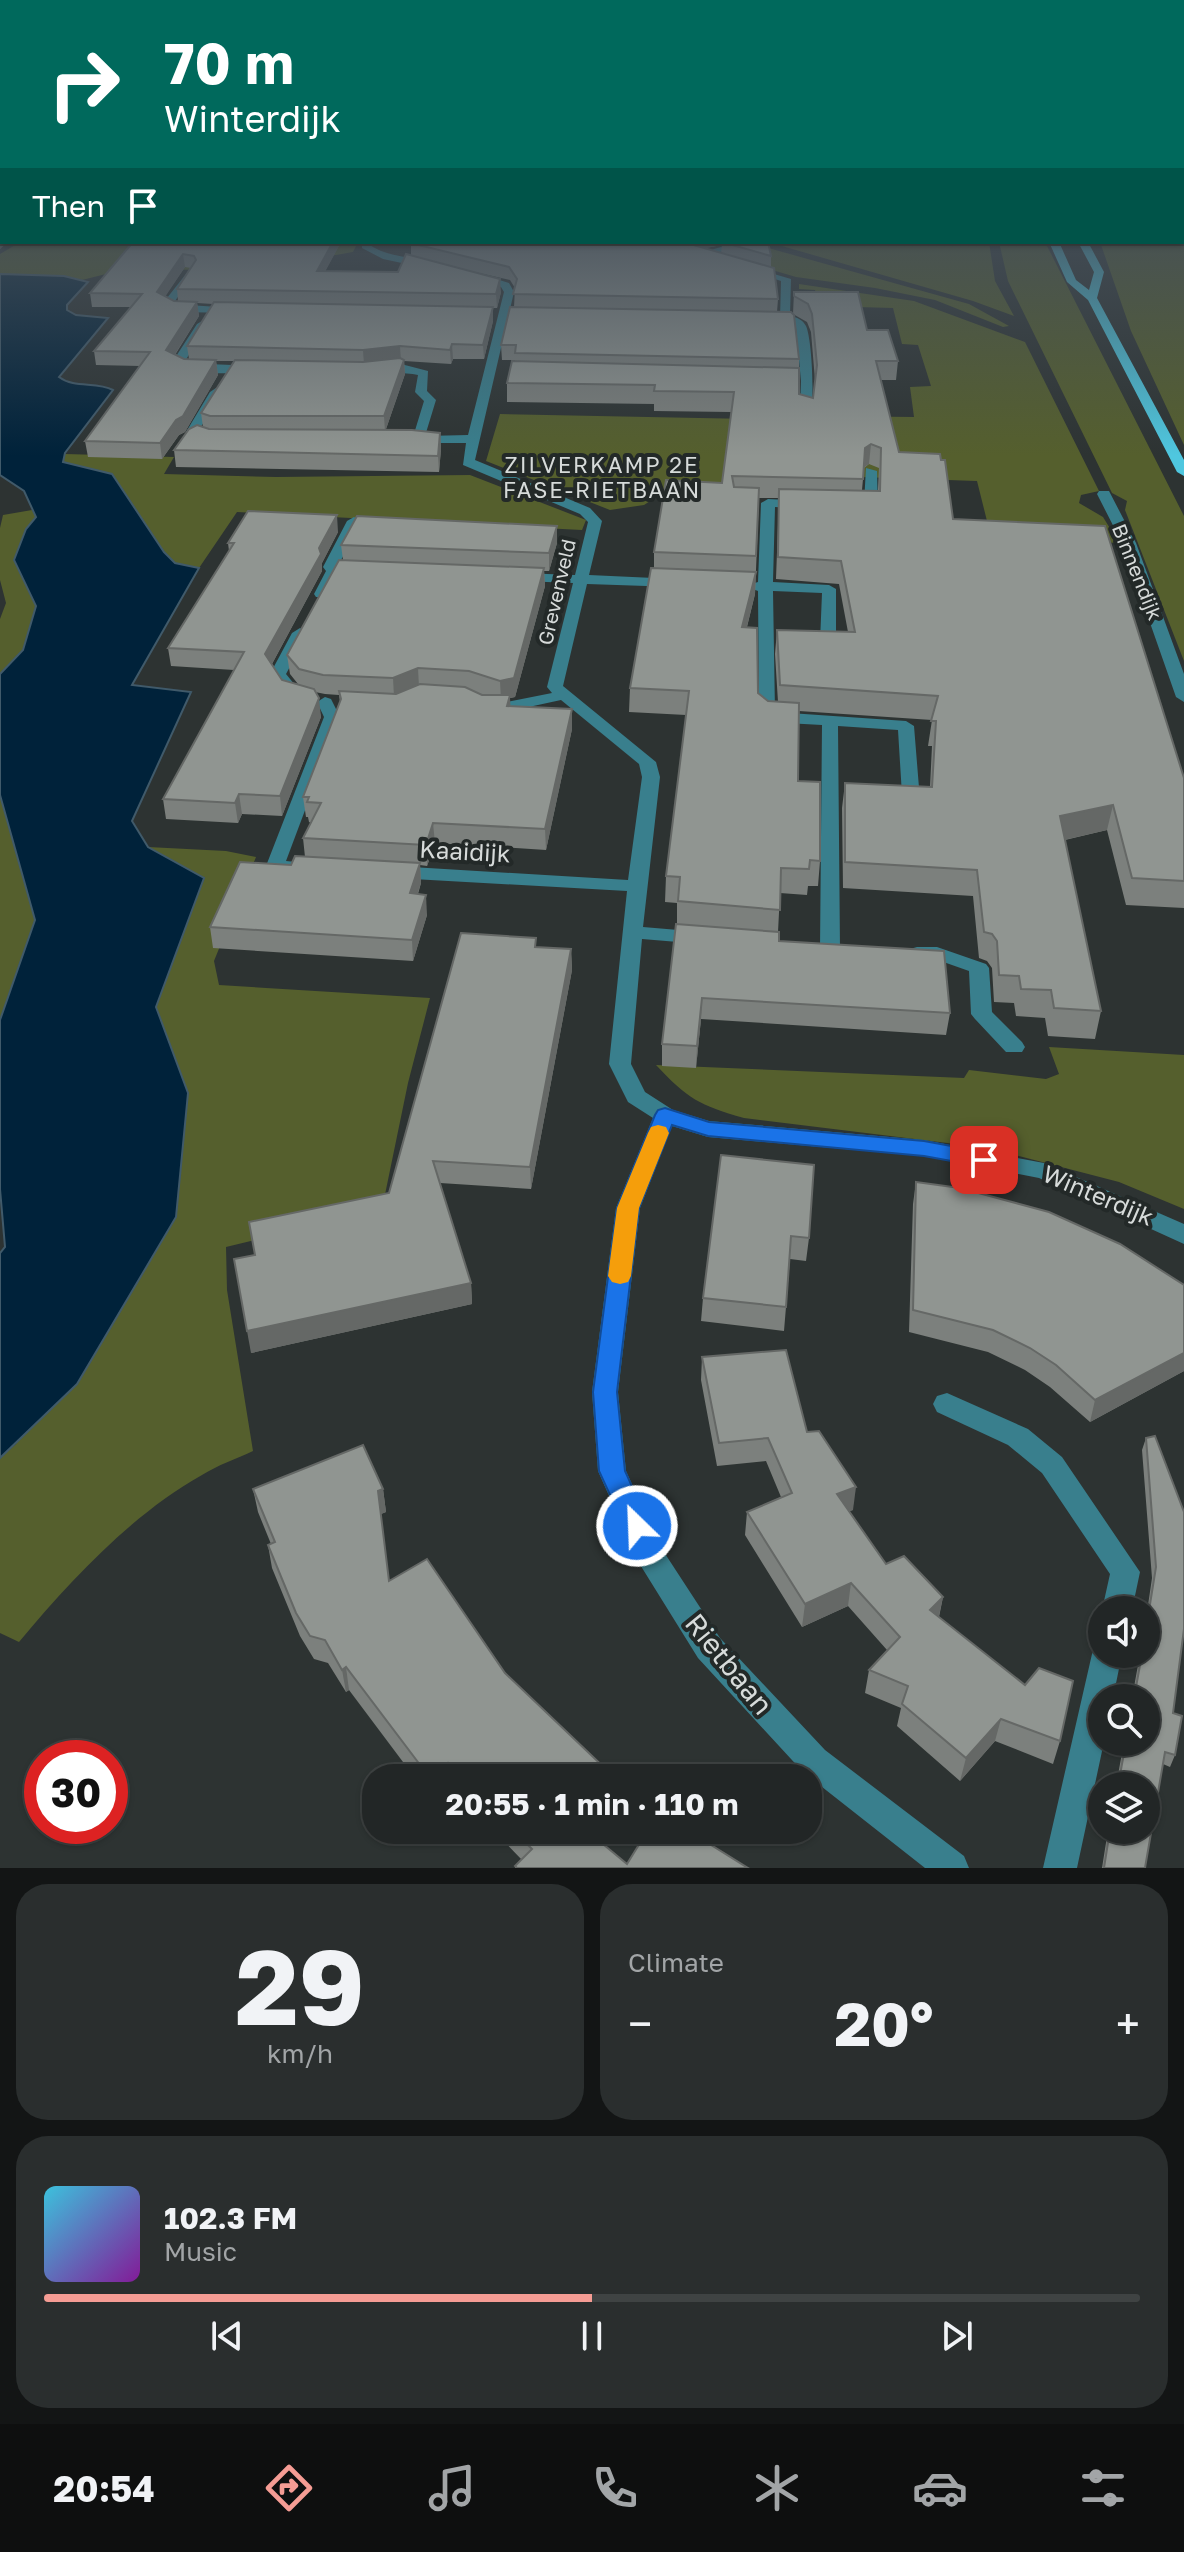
<!DOCTYPE html>
<meta charset="utf-8">
<style>
body{margin:0;font-family:"Golos Text",sans-serif;background:#2a2e2e;color:#f1f3f6;height:100vh;display:flex;flex-direction:column;font-size:30px;white-space:nowrap}
*{box-sizing:border-box;margin:0}
p{font-size:26px;color:#a2a5a7}
.icon{flex:none;width:44px;height:44px;fill:none;stroke:currentColor;stroke-width:2;stroke-linecap:round;stroke-linejoin:round}
.map{position:relative;height:1868px;overflow:hidden}
.drawer{display:flex;flex-direction:column;gap:16px;padding:16px;background:#131515;flex:1}
.drawer>*{flex:none}
.top-card{position:absolute;left:0px;top:0px;width:1184px;height:244px;box-shadow:0 2px 6px #0004,0 0 0 2px #3f4343;background:#00695c;color:#fff;overflow:hidden}
.tools{position:absolute;left:1088px;top:1596px;display:grid;gap:16px}
.tools a{display:grid;place-items:center;width:72px;height:72px;border-radius:50%;background:#222626;box-shadow:0 2px 6px #0004,0 0 0 2px #3f4343;font-size:40px}
.speed{position:absolute;left:24px;top:1740px;display:flex;gap:16px;font-size:40px;font-weight:700;text-align:center}
.speed>*{display:grid;place-content:center;width:104px;height:104px;border-radius:50%;background:#222626;box-shadow:0 2px 6px #0004,0 0 0 2px #3f4343;line-height:1}
.speed .limit{border:12px solid #d22;background:#fff;color:#111}
.pin{position:absolute;display:grid;place-items:center;width:68px;height:68px;color:#fff;margin:-34px;border-radius:16px;box-shadow:0 4px 12px #0006}
.me{position:absolute;width:88px;margin:-44px;rotate:336deg;stroke-linejoin:round;filter:drop-shadow(0 0 6px #0008)}
.turn{display:flex;align-items:center;gap:28px;height:168px;padding:0 32px;font-size:36px}
.turn .icon{width:104px;height:104px;stroke-width:2.5}
.turn b{display:block;font-size:56px;line-height:68px}
.then{display:flex;align-items:center;height:76px;padding:0 32px;background:#0003;gap:16px;font-size:30px}
.big{font-size:60px;font-weight:700;line-height:1.1}
.drawer .tile{flex:1;display:flex;flex-direction:column;justify-content:center;gap:12px;min-width:0;padding:0 28px;border-radius:32px;background:#2a2e2e}
.drawer .dial{align-items:center;gap:0}
.dial b{font-size:104px;line-height:1}
.song{display:flex;align-items:center;gap:24px}
.cover{width:96px;height:96px;border-radius:12px;background:linear-gradient(135deg,hsl(190 70% 55%),hsl(290 70% 35%))}
.played{height:8px;border-radius:4px;background:linear-gradient(90deg,#f59c94 50%,#3f4343 50%)}
.keys{display:flex;justify-content:space-around;direction:ltr}
.heat{display:flex;justify-content:space-between;align-items:center;font-size:44px;direction:ltr}
.drawer .tiles{flex:1;display:grid;gap:16px;grid-template-columns:1fr 1fr}
.tile:last-child{grid-column:span 2}
.trip{position:absolute;left:362px;top:1764px;width:460px;height:80px;border-radius:32px;background:#222626;box-shadow:0 2px 6px #0004,0 0 0 2px #3f4343;font-weight:700;line-height:80px;text-align:center}
.tabs{display:flex;height:128px;justify-content:space-around;align-items:center;background:#0e0f0f;color:#a2a5a7}
.tabs .icon{width:56px;height:56px}
.tabs .active{color:#f59c94}
.tabs b{font-size:36px;color:#f1f3f6}
.map>svg:first-child{display:block}
.green{fill:#555f2d}
.water{fill:#00223a;stroke:#405a6a;stroke-width:2}
.lines{fill:none;stroke-linecap:round;stroke-linejoin:round}
.minor{fill:#397f8d;fill-rule:evenodd}
.major{fill:#4fc7df;fill-rule:evenodd}
.wall{fill:#7c807d;fill-rule:evenodd}
.shaded-wall{fill:#656866}
.building{fill:#909591;stroke:#656866;stroke-width:2}
.route{fill:#1a73e8;stroke:#114b97;stroke-width:2}
.slow{fill:#f59e0b}
.labels{text-anchor:middle;stroke-width:8;stroke-linejoin:round;paint-order:stroke}
.far-street-label{font-size:20px;fill:#d7dbda;stroke:#232928}
.far-neighbourhood-label{font-size:22px;letter-spacing:2px;fill:#d7dbda;stroke:#232928}
.street-label{font-size:24px;fill:#d7dbda;stroke:#232928}
.near-street-label{font-size:28px;fill:#d7dbda;stroke:#232928}
</style>
<div class="map">
<svg width="1184" height="1868" viewBox="0 0 1184 1868">
<rect width="100%" height="100%" fill="#2d3332"/>
<g class="green">
<path d="M1182,194H1184V445L1131,331L1100,242H1182Z"/>
<path d="M768,242H989L995,281L1014,316L973,301Z"/>
<path d="M999,242H1045L1184,516V661L1125,510L1127,501L1112,493L1008,281Z"/>
<path d="M17,244C130,246 243,244 356,246L353,252L336,255L208,270L126,269L82,280L64,276L0,274V254Z"/>
<path d="M754,244L969,304L1009,326L1003,327L935,300L875,288L796,277L718,254Z"/>
<path d="M799,284L914,301L1025,342L1099,491L1081,495L1079,503L1103,517L1119,543L1012,538L989,529L977,481L860,477L685,497L658,496L644,505L610,510L486,461L500,414L807,420L823,416L914,417L910,387L931,386L918,345L902,344L893,308L820,306L815,290L799,289Z"/>
<path d="M65,454L174,457L164,474L276,477L470,475L586,520L582,530L237,512L199,568L175,563L164,552L112,474L63,462Z"/>
<path d="M32,510L36,517L26,529L14,560L36,606L23,650L0,674V619L6,603L0,580V528L3,515Z"/>
<path d="M0,795L35,920L0,1020Z"/>
<path d="M148,847L226,851L256,857L214,961L219,985L430,998L408,1083L382,1209L226,1247L227,1290L253,1451C236,1459 218,1465 202,1475C131,1515 71,1580 19,1642L0,1633V1458L16,1444L188,1093L156,1007L204,878Z"/>
<path d="M1049,1047L1184,1055V1209L1119,1182L988,1148L744,1118C699,1105 688,1099 656,1065L964,1078L969,1070L1046,1079L1059,1074Z"/>
</g>
<path class="water" d="M0,274L64,276L88,282L67,305V310L76,315L108,318L59,377C75,389 96,381 113,390L65,453L63,462L112,474L164,552L175,563L199,568L132,685L191,692L132,821L148,847L204,878L156,1007L188,1093L176,1217L77,1384L0,1458V1253L5,1247L0,1189V1020L35,920L0,795V674L23,650L36,606L14,560L26,529L36,517L24,491L0,475Z"/>
<g class="lines">
<g class="minor">
<path d="M362,242H372L370,245C390,259 415,255 435,266L430,269L383,259L362,248Z"/>
<path d="M737,242H753L703,257L698,254Z"/>
<path d="M747,266L791,279L790,316C797,317 803,320 806,326C812,339 815,401 810,415L800,412L801,381L796,328L780,319L781,281L747,270Z"/>
<path d="M190,269L195,272L173,304L234,308L238,309V313L176,312L163,307V303Z"/>
<path d="M477,273L509,283L514,292L475,460L590,508L602,521L589,575L676,579L683,583L676,587L587,584L563,686L656,762L660,777L643,927L702,932L712,938L702,944L642,939L631,1064L645,1092L673,1110L709,1121L924,1140L1044,1163L1184,1224V1244L1039,1178L924,1156L708,1137L672,1126L640,1208L618,1392L626,1471L660,1546L720,1638L825,1750L964,1856L969,1868H925L803,1772L698,1658L639,1563L598,1471L592,1392L616,1208L653,1118L628,1102L609,1064L627,891L395,878L385,872L395,866L628,880L642,777L639,764L561,700L501,713L479,709L477,705L485,700L501,703L552,693L547,687L573,583L520,581L513,577L520,573L575,575L588,522L580,514L463,465L466,443H411L409,440L413,437L424,401L415,392L418,375C405,372 383,374 374,369L401,364L428,371L427,391L436,400L425,436L468,435L504,292L501,287L473,278L472,276Z"/>
<path d="M202,321L207,324L184,363L256,366L262,369L260,371C240,374 187,376 171,364L197,324Z"/>
<path d="M216,388L222,392L199,430L214,437L208,441L188,435L186,432L210,392Z"/>
<path d="M866,468L877,471L878,507L871,511L855,507L864,503Z"/>
<path d="M1099,491H1109L1136,543L1184,674V702L1176,697L1122,543L1097,494Z"/>
<path d="M768,499L806,501L813,505L806,509L775,507L773,582L829,585L836,589V647C830,654 814,654 808,647L820,642L822,593L773,591L775,712L906,721L914,726L920,800C914,808 895,808 889,800L892,796L902,795L898,730L838,726L840,949L830,955L820,949L822,725L767,722L759,717L758,591L745,586L758,582L761,503Z"/>
<path d="M354,517L361,521L338,566L341,570L326,597H316L314,594L326,571L323,567L347,521Z"/>
<path d="M300,628L308,633L286,674L299,690L310,696L302,701L287,697L270,674L292,633Z"/>
<path d="M325,697L331,699L340,717L286,861L306,863L308,867L299,873L268,870L266,866L324,717L317,702Z"/>
<path d="M917,947H937L986,964L989,968L992,1012L1022,1042L1025,1047L1022,1052H1006L975,1019L971,1014L969,971L935,959L910,957L907,953L910,949Z"/>
<path d="M947,1393L1028,1429L1062,1457L1140,1572L1132,1610H1102L1110,1574L1042,1473L1008,1445L937,1412L933,1404L937,1396Z"/>
<path d="M1102,1642V1654H1122L1113,1698H1102L1104,1742L1077,1868H1043L1092,1654L1096,1644Z"/>
</g>
<path class="major" d="M1049,242H1059L1076,280L1089,290L1094,272L1078,242H1088L1104,272L1097,298L1184,460V476L1177,472L1088,300L1067,282Z"/>
</g>
<g class="wall">
<path d="M0,194H2V242H341L325,271L398,272L411,255V242H768L771,256V267L778,299L777,312L799,359V394L813,398L815,380L811,332L807,322L793,314L794,292L867,330L898,361L896,380H881L899,452L953,519L1184,778V908L1126,905L1107,830L1065,840L1101,1011L1095,1039L1048,1036L1045,1018L1016,1016L1014,1003L994,1002L992,968L987,961L979,958L973,896L843,888L842,808L845,783L930,787L932,746H928L932,720L799,711L798,781L820,861L818,886H808L807,895L780,893L778,932L779,941L950,1013L946,1035L701,1019L696,1068L662,1066V1044L677,924V903L665,902L666,876L686,715L629,712L630,688L654,568V552L722,483L731,412L654,411V404L507,402V383L515,360H502L501,345L514,307L515,288L510,280L457,268L501,292L497,308H493V321L484,359H453L451,364L404,361L405,374L386,429L440,433L441,449L439,472L176,467L174,450L203,427L201,413L234,361H216L218,375L185,432L179,435L162,459L88,457L85,441L140,366L96,365L94,351L131,307H92L90,293L132,244L7,242L0,249ZM722,245L721,253L705,248ZM185,267L191,268L177,289L178,301H174L165,296ZM197,303L213,304L187,346L189,359H184L175,355L199,316ZM869,464L879,468L878,491L862,490L864,468ZM759,498H779L776,579L839,584L848,632L777,630L775,654L778,702L768,701L758,693L747,627L755,594Z"/>
<path d="M338,532L322,563V571L272,664L282,680L298,684L290,674L287,655L343,560L341,545L557,543L549,571H544L545,586L515,697L510,698V706L572,729L546,850L435,843L427,866L420,865L421,883L418,894L427,915L413,961L213,948L210,927L291,865L305,857L303,838L311,823L309,822L308,817H306L303,797L340,702L339,695L325,694L315,692L321,717L282,816L242,814L238,823L166,819L163,799L234,670L171,666L168,648L229,551L228,543Z"/>
<path d="M536,938V947L571,949L572,970L531,1189L440,1183L471,1283L472,1304L251,1353L389,1193Z"/>
<path d="M721,1155L809,1238L806,1261L790,1259L784,1331L701,1321L703,1298Z"/>
<path d="M916,1182L1184,1285V1371L1090,1422L1050,1387L1025,1370L988,1352L909,1332L913,1204Z"/>
<path d="M702,1357L807,1432L853,1510L849,1511L886,1564L943,1597L939,1617L1060,1741L1053,1764L995,1741L960,1781L897,1726L901,1708L865,1693L869,1670L887,1650L848,1606L802,1627L745,1535L747,1512L781,1497L766,1461L717,1466L701,1380Z"/>
<path d="M1146,1438L1173,1713L1175,1755L1170,1767L1163,1764L1145,1868H1102L1108,1830H1146V1786H1116L1124,1742H1146V1698H1132L1140,1654H1146V1619L1152,1578L1142,1450Z"/>
<path d="M253,1489H383L386,1512L381,1514L389,1581L505,1673L611,1778H415L349,1690L346,1692L328,1663L314,1659L300,1636L272,1568L268,1545L271,1544L258,1512Z"/>
<path d="M493,1830H586L627,1864L748,1868H515V1866L522,1860Z"/>
</g>
<g class="shaded-wall">
<path d="M2,232V242H7L0,249V234Z"/>
<path d="M333,242H341L318,285L317,271Z"/>
<path d="M701,242H722V245L701,249Z"/>
<path d="M183,254L185,267L159,306L157,292Z"/>
<path d="M500,279L501,292L497,308L496,294Z"/>
<path d="M197,302L199,316L168,365L166,350Z"/>
<path d="M493,307V321L484,359L483,345Z"/>
<path d="M452,344L453,359L451,364L450,350Z"/>
<path d="M400,346L401,361L364,365L363,350Z"/>
<path d="M216,360L218,375L185,432L179,435L162,459L160,443Z"/>
<path d="M404,360L405,374L385,432L384,416Z"/>
<path d="M440,433L441,449L439,472L438,456Z"/>
<path d="M871,444L869,464L863,468L865,448Z"/>
<path d="M337,515L338,532L322,563V571L267,673L265,654Z"/>
<path d="M557,526V543L549,571V553Z"/>
<path d="M544,568L545,586L515,697L510,698L511,714L501,700L500,681Z"/>
<path d="M756,572L755,594L741,650L742,627Z"/>
<path d="M418,668L419,687L394,697L393,678Z"/>
<path d="M319,698L321,717L282,816L280,796Z"/>
<path d="M572,709V729L546,850L545,829Z"/>
<path d="M239,794L242,814L238,823L235,803Z"/>
<path d="M1113,805L1107,830L1055,842L1060,816Z"/>
<path d="M433,823L435,843L427,866L426,845Z"/>
<path d="M420,863L421,883L411,913L410,893Z"/>
<path d="M426,895L427,915L413,961L412,940Z"/>
<path d="M571,949L572,970L531,1189L530,1167Z"/>
<path d="M702,998L701,1019L696,1068L697,1046Z"/>
<path d="M471,1283L472,1304L251,1353L247,1331Z"/>
<path d="M1184,1353V1371L1090,1422L1095,1400Z"/>
<path d="M856,1487L853,1510L834,1517L837,1494Z"/>
<path d="M383,1489L386,1512L381,1514L378,1491Z"/>
<path d="M851,1583L848,1606L802,1627L805,1604Z"/>
<path d="M943,1597L938,1620L930,1610Z"/>
<path d="M346,1667L349,1690L346,1692L342,1670Z"/>
<path d="M1001,1719L995,1741L960,1781L966,1758Z"/>
<path d="M448,1763L449,1778H432Z"/>
</g>
<g class="building">
<path d="M0,194H2V232L0,234L2,215H0Z"/>
<path d="M133,242H333L317,271L398,272L406,254L500,279L496,294L177,289L196,260L194,256L183,254L157,292L174,301L197,302L166,350L184,359L216,360L183,416L176,420L160,443L85,441L150,352L94,351L142,294L90,293Z"/>
<path d="M411,242H683L774,268L778,299L513,294L517,279L509,267L410,243Z"/>
<path d="M722,242H768L771,256Z"/>
<path d="M794,292H858L867,330H888L898,361H876L899,452L940,454L941,460H945L953,519L1105,526L1184,778V881L1132,878L1113,805L1060,816L1101,1011L1054,1008L1051,990L1021,989L1019,976L999,975L997,941L992,934L984,932L977,870L845,862V783L932,787L936,721H931L938,696L780,685L777,630L855,632L841,561L778,557L779,489L880,491L881,448L871,444L865,448L863,479L732,476L734,487L759,488L756,556L654,552L666,480L722,483L734,392L654,391L655,385L507,383L512,361L799,368V394L813,398L817,365L812,314L808,304L794,296Z"/>
<path d="M214,302L493,307L483,345L452,344L450,350L400,346L363,350L187,346Z"/>
<path d="M510,307L791,312L794,315L799,359L515,353L516,345H501Z"/>
<path d="M400,358L404,360L384,416H210L201,413L235,360L363,362Z"/>
<path d="M197,425L209,429L412,430L440,433L438,456L174,450L189,429Z"/>
<path d="M248,511L337,515L319,548L321,554L265,654L282,680L314,689L319,698L280,796L239,794L235,803L163,799L244,652L168,648L234,543H228Z"/>
<path d="M357,516L557,526L549,553L341,545Z"/>
<path d="M339,560L544,568L514,678L500,681L469,671L418,668L393,678L323,675L299,669L287,655Z"/>
<path d="M651,568L756,572L742,627L757,628L758,693L768,701L799,703L798,781L820,782V861L810,860L809,869L781,868L780,910L678,901L680,877L666,876L689,691L630,688Z"/>
<path d="M420,684L465,687L482,695H510L507,706L572,709L545,829L433,823L426,845L303,838L321,803L307,802L309,797H303L341,699L339,691L396,694Z"/>
<path d="M295,856L420,863L410,893L426,895L412,940L210,927L240,862L291,865Z"/>
<path d="M676,924L779,932V941L944,951L950,1013L702,998L697,1046L662,1044Z"/>
<path d="M461,933L536,938L535,947L571,949L530,1167L433,1161L471,1283L247,1331L234,1259L255,1255L249,1222L389,1193Z"/>
<path d="M721,1155L814,1165L809,1238L791,1236L786,1307L703,1298Z"/>
<path d="M916,1182L960,1188L1049,1212L1120,1244L1184,1285V1353L1095,1400L1056,1365L1030,1348L993,1330L913,1310Z"/>
<path d="M786,1350L807,1432L819,1431L856,1487L837,1494L886,1564L904,1556L943,1597L930,1610L1025,1685L1039,1668L1073,1681L1060,1741L1001,1719L966,1758L902,1704L908,1686L869,1670L900,1637L851,1583L805,1604L747,1512L792,1493L768,1438L719,1443L702,1357Z"/>
<path d="M1155,1436L1184,1512V1629L1173,1713L1182,1716L1175,1755L1165,1752L1145,1868H1104L1110,1830H1146V1786H1118L1126,1742H1146V1698H1134L1142,1654H1146V1629L1156,1567L1146,1438Z"/>
<path d="M363,1445L383,1489L378,1491L389,1581L427,1559L505,1673L611,1774L607,1778H462L448,1763L432,1778H430L346,1667L342,1670L325,1640L310,1636L296,1613L268,1545L275,1542L253,1489Z"/>
<path d="M513,1830H586L627,1864L648,1830H687L748,1868H517L515,1866L532,1849Z"/>
</g>
<linearGradient id="sky" x2="0" y2="1"><stop stop-color="#191c1c"/><stop offset="0.43" stop-color="#46505a"/><stop offset="1" stop-color="#46505a" stop-opacity="0"/></linearGradient>
<rect width="1184" height="456" fill="url(#sky)"/>
<path class="route" d="M665,1108L709,1122L924,1141L984,1152L991,1154L994,1160L991,1165L984,1167L924,1156L708,1136L672,1125L639,1208L617,1392L625,1471L650,1526L646,1534L637,1537L628,1534L599,1471L593,1392L617,1208L655,1115L658,1110Z"/>
<path class="slow" d="M658,1125L666,1127L669,1133L639,1208L631,1276L628,1282L620,1284L612,1282L608,1276L617,1208L648,1133L651,1127Z"/>
<g class="labels">
<g class="far-street-label">
<text transform="translate(1137 572) rotate(68)" y="7">Binnendijk</text>
<text transform="translate(557 592) rotate(-77)" y="7">Grevenveld</text>
</g>
<g class="far-neighbourhood-label">
<text x="602" y="473">ZILVERKAMP 2E<tspan x="602" dy="25">FASE-RIETBAAN</tspan></text>
</g>
<g class="street-label">
<text transform="translate(465 852) rotate(3)" y="8">Kaaidijk</text>
<text transform="translate(1098 1196) rotate(23)" y="8">Winterdijk</text>
</g>
<g class="near-street-label">
<text transform="translate(729 1664) rotate(51)" y="10">Rietbaan</text>
</g>
</g>
</svg>
<div class="tools">
<a><svg class="icon" aria-label="sound" viewBox="0 0 24 24"><path d="M4 9h4l5-4v14l-5-4H4zM17 9q2 3 0 6"/></svg></a>
<a><svg class="icon" aria-label="search" viewBox="0 0 24 24"><circle cx="10" cy="10" r="6"/><path d="M15 15l6 6"/></svg></a>
<a><svg class="icon" aria-label="layers" viewBox="0 0 24 24"><path d="M12 4l9 5-9 5-9-5zM3 14l9 5 9-5"/></svg></a>
</div>
<div class="speed"><div class="limit">30</div></div>
<div class="pin" style="left:984px;top:1160px;background:#d93025"><svg class="icon" aria-label="arrive" viewBox="0 0 24 24"><path d="M6 21V4h12l-3 4 3 4H6"/></svg></div>
<svg class="me" style="left:637px;top:1526px" viewBox="-20 -20 40 40"><circle r="17" fill="#1a73e8" stroke="#fff" stroke-width="3"/><path d="M0-11L8 9 0 5-8 9z" fill="#fff"/></svg>
<div class="trip">20:55 · 1 min · 110 m</div>
<div class="top-card">
<div class="turn"><svg class="icon" aria-label="right" viewBox="0 0 24 24"><path d="M7 20v-9h11M14 6l5 5-5 5"/></svg><div><b>70 m</b>Winterdijk</div></div>
<div class="then">Then<svg class="icon" aria-label="arrive" viewBox="0 0 24 24"><path d="M6 21V4h12l-3 4 3 4H6"/></svg></div>
</div>
</div>
<section class="drawer">
<div class="tiles">
<div class="tile dial"><b>29</b><p>km/h</p></div>
<div class="tile"><p>Climate</p>
<div class="heat"><a>−</a><b class="big">20°</b><a>+</a></div>
</div>
<div class="tile">
<div class="song"><i class="cover"></i><div><b>102.3 FM</b><p>Music</p></div></div>
<div class="played"></div>
<div class="keys"><svg class="icon" aria-label="previous" viewBox="0 0 24 24"><path d="M18 5L8 12l10 7zM5 5v14"/></svg><svg class="icon" aria-label="pause" viewBox="0 0 24 24"><path d="M8 5v14M16 5v14"/></svg><svg class="icon" aria-label="next" viewBox="0 0 24 24"><path d="M6 5l10 7-10 7zM19 5v14"/></svg></div>
</div>
</div>
</section>
<nav class="tabs">
<b>20:54</b>
<svg class="icon active" aria-label="directions" viewBox="0 0 24 24"><path d="M12 3l9 9-9 9-9-9zM9 14v-3h6M13 9l2 2-2 2"/></svg>
<svg class="icon" aria-label="music" viewBox="0 0 24 24"><path d="M9 18V5l10-2v13"/><circle cx="6" cy="18" r="3"/><circle cx="16" cy="16" r="3"/></svg>
<svg class="icon" aria-label="phone" viewBox="0 0 24 24"><path d="M5 4h4l2 5-3 2q2 4 5 5l2-3 5 2v4C11 20 4 13 5 4z"/></svg>
<svg class="icon" aria-label="climate" viewBox="0 0 24 24"><path d="M12 3v18M4 7l16 10M4 17L20 7"/></svg>
<svg class="icon" aria-label="car" viewBox="0 0 24 24"><path d="M5 17H2v-5l4-1 3-4h7l3 4 3 1v5h-3M9 17h6M6 11h13"/><circle cx="7" cy="17" r="2"/><circle cx="17" cy="17" r="2"/></svg>
<svg class="icon" aria-label="filters" viewBox="0 0 24 24"><path d="M4 7h16M4 17h16"/><circle cx="9" cy="7" r="2"/><circle cx="15" cy="17" r="2"/></svg>
</nav>
